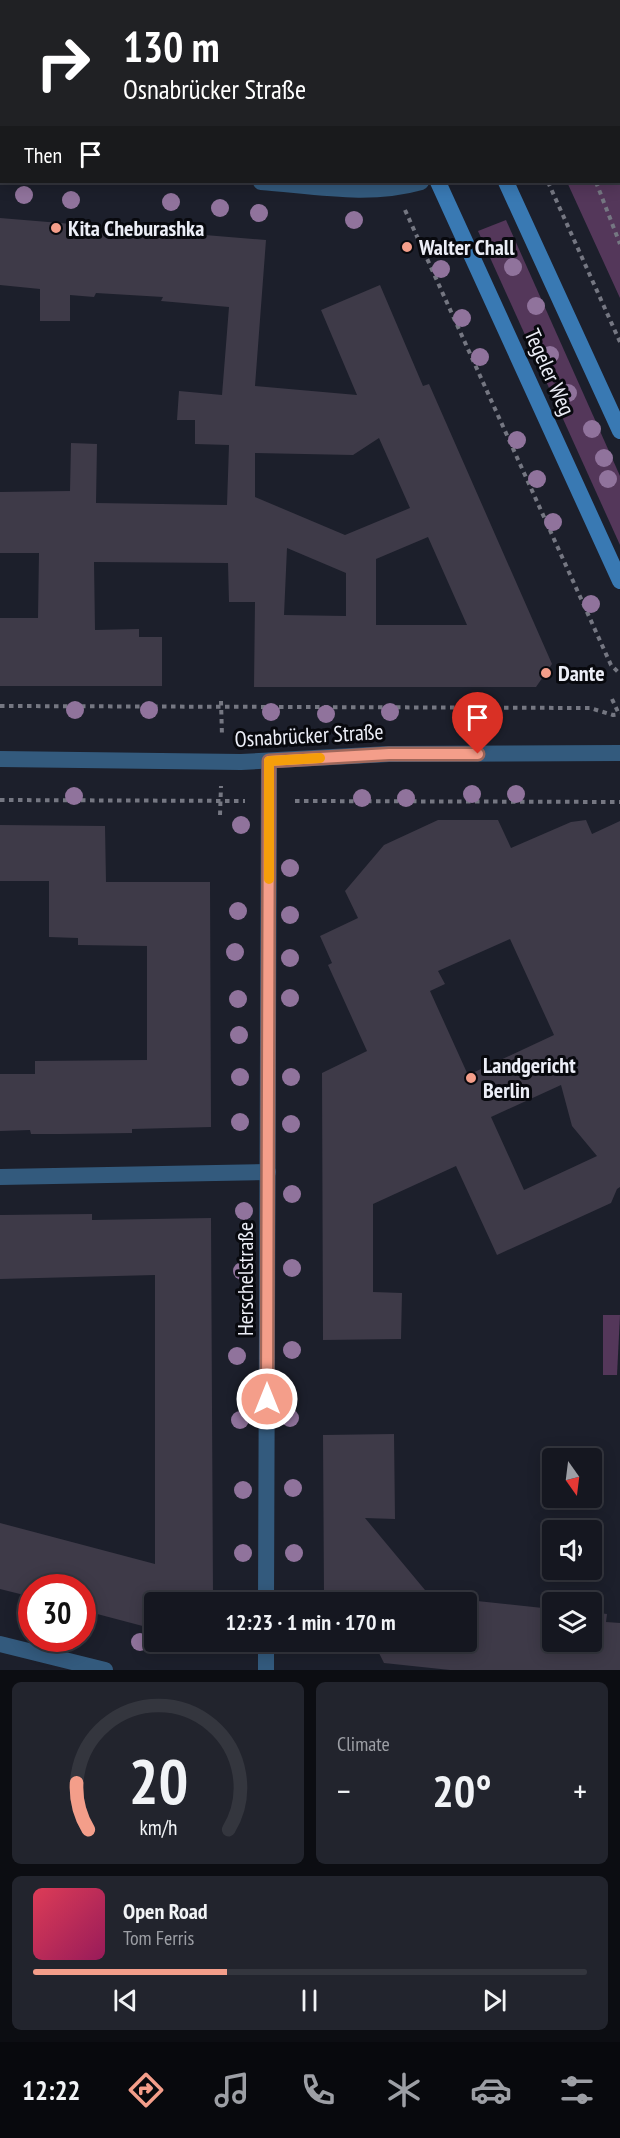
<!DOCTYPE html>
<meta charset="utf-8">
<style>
body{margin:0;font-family:"PT Sans Narrow",sans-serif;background:#22242d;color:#f1f3f6;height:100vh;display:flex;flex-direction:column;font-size:22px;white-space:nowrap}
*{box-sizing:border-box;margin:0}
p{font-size:20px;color:#9d9fa5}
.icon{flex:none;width:33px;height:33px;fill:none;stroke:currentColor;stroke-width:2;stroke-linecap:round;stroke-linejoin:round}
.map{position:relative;height:1670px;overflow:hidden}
.details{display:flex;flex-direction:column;gap:12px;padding:12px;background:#0c0d12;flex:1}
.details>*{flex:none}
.top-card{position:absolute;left:0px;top:0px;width:621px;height:183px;box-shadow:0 3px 15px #0003,0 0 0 2px #34363e;background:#202124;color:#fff;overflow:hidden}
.needle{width:39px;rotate:166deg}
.buttons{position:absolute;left:542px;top:1448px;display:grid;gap:12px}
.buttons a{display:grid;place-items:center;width:60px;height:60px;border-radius:6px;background:#151720;box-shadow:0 3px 15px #0003,0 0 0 2px #34363e;font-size:30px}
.speed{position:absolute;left:18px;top:1574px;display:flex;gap:12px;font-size:30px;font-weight:700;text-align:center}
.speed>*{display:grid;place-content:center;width:78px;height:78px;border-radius:50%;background:#151720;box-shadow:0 3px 15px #0003,0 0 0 2px #34363e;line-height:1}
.speed .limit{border:9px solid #d22;background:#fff;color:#111}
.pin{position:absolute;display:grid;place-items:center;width:51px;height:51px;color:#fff;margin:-62px -26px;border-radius:50% 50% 50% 0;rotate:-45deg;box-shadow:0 0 6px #0007}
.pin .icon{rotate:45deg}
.me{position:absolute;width:66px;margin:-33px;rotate:0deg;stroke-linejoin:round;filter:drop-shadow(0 0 4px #0008)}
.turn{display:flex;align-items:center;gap:21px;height:126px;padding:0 24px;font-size:27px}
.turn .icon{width:78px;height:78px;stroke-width:2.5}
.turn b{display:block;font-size:42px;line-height:51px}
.then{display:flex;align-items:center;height:57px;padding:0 24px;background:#0003;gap:12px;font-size:22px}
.big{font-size:45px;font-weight:800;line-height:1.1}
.details .widget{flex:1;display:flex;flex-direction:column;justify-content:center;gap:9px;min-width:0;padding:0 21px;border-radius:9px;background:#22242d}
.details .dial{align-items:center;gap:0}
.dial svg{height:156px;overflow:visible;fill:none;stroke:#34363e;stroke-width:7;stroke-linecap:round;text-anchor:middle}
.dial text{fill:#f1f3f6;stroke:none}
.song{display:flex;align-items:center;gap:18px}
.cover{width:72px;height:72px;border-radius:9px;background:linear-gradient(135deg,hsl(350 70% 55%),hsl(330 70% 35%))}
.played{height:6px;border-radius:3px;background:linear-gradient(90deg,#f49e8a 35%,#34363e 35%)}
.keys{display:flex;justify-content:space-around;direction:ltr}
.heat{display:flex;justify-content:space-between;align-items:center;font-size:33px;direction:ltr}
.details .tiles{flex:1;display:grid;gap:12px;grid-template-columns:1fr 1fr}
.widget:last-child{grid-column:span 2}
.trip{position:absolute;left:144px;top:1592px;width:333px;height:60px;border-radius:6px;background:#151720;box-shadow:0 3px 15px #0003,0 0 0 2px #34363e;font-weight:800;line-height:60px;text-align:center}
.tabs{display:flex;height:96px;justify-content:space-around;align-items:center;background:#08090d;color:#9d9fa5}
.tabs .icon{width:42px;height:42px}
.tabs .active{color:#f49e8a}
.tabs b{font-size:27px;color:#f1f3f6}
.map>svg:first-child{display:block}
.green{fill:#54375a}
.building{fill:#3e3a48;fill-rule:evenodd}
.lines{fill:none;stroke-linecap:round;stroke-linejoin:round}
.path{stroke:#757782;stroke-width:4;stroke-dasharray:4.5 4.5;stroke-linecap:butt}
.service{stroke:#335a7d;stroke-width:16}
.minor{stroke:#335a7d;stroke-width:16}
.tertiary{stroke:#335a7d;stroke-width:16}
.secondary{stroke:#3979b3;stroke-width:16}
.tree{fill:#90739c}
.route-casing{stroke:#9f675a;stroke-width:15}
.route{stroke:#f49e8a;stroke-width:10}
.slow{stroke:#f59e0b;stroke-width:10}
.poi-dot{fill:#f49e8a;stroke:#08090e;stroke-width:2}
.labels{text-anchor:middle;stroke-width:6;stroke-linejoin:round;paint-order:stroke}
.poi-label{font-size:22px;font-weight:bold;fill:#eceef7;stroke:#08090e;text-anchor:start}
.street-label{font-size:22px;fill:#eceef7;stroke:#08090e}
</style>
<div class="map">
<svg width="620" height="1670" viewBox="0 0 620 1670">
<rect width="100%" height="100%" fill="#1c1f2b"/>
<g class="green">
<path d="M620,57V298L567,182H620Z"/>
<path d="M506,220L620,476V545L478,231Z"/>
<path d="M603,1315H620L617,1375H603Z"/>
</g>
<g class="building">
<path d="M0,218L266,240L255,386L357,395L321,310L380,285L423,386L429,384L552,664L536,687H254L255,602H229L228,563L94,562L95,630L139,629V637H162V686H0V618H38L39,553H0V492L70,491L71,443L97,444L96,503L227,505L229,445L195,444V420H177L179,391L222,395L229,307L161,301L163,297L96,293L94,297L70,295V321H40V289L0,285ZM379,438L410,508L345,535L255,497V453L353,455ZM428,537L467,625H376V559ZM287,548L346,573V616L284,615Z"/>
<path d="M438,820H498L511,848L571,822L586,820L592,834L620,821V1187L617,1189L611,1203L497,1255L456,1166L373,1204V1292L402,1293L401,1339L323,1340L322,1073L367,1051L328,965L332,963L320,936L358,918L345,891L384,845ZM510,939L554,1035L468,1075L430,991L445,984L438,971ZM561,1085L572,1126L597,1156L524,1190L491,1117Z"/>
<path d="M0,825L105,826L106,882H210L211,1127L132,1129V1133L61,1134H31L30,1130L0,1131V1074H35V1061L147,1060V946L78,945V938L49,937V881H0Z"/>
<path d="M92,1214V1220L211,1218L213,1595L201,1602H154V1629L82,1610V1587H32V1597L0,1589V1523L155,1564V1275L0,1279V1215Z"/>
<path d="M394,1434L395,1519L365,1518L430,1596L552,1609V1641H591V1612L607,1614L606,1622L620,1623V1670H450L384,1663L373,1641H466V1602H337L324,1595L323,1435Z"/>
</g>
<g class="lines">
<g class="path">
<path d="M309,0L310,2"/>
<path d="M465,0V2"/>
<path d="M530,0V2"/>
<path d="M548,182L620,342"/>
<path d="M596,182L620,244"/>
<path d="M405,210L611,665L620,674"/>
<path d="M612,699L618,712"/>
<path d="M221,701L222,736"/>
<path d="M0,706L590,708L613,715L620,714"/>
<path d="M0,800L245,801"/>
<path d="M295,801L620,802"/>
<path d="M220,815L221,786"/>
</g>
<path class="service" d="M0,1177L268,1172"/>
<g class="minor">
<path d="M0,159H2"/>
<path d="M261,182C314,186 369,197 421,182"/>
<path d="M266,1602L269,761"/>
<path d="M0,1644L105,1670"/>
<path d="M266,1670V1641"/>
</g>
<path class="tertiary" d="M0,759L241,762L389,754L620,753"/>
<g class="secondary">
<path d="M356,0V2"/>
<path d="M424,0L425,2"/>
<path d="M438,182L620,581"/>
<path d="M506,182L620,431"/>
</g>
</g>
<g class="tree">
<circle cx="24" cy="195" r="9"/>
<circle cx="71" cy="200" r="9"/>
<circle cx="171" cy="202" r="9"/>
<circle cx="220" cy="208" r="9"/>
<circle cx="259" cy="213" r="9"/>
<circle cx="354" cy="220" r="9"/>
<circle cx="513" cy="267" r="9"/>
<circle cx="441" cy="269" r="9"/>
<circle cx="536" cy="306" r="9"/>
<circle cx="462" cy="318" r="9"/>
<circle cx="550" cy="355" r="9"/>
<circle cx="480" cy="357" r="9"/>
<circle cx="568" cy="393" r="9"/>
<circle cx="592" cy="429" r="9"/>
<circle cx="517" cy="440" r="9"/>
<circle cx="604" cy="458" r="9"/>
<circle cx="537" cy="479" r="9"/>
<circle cx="608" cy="479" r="9"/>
<circle cx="553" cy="522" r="9"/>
<circle cx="591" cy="604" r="9"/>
<circle cx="75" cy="710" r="9"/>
<circle cx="149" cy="710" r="9"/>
<circle cx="271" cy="712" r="9"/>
<circle cx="390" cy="712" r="9"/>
<circle cx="326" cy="714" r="9"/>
<circle cx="472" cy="794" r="9"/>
<circle cx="516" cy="794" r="9"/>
<circle cx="74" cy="796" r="9"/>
<circle cx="362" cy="798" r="9"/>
<circle cx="406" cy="798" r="9"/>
<circle cx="241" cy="825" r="9"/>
<circle cx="290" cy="868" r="9"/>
<circle cx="238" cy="911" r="9"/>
<circle cx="290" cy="915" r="9"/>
<circle cx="235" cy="952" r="9"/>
<circle cx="290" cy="958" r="9"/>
<circle cx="290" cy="998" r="9"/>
<circle cx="238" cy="999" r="9"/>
<circle cx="239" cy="1035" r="9"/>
<circle cx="240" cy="1077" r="9"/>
<circle cx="291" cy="1077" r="9"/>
<circle cx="240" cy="1122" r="9"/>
<circle cx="291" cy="1124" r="9"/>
<circle cx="292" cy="1194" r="9"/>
<circle cx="244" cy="1211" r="9"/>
<circle cx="292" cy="1268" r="9"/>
<circle cx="242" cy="1271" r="9"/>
<circle cx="292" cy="1350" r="9"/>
<circle cx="237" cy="1356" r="9"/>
<circle cx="290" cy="1418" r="9"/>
<circle cx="240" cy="1420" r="9"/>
<circle cx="293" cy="1488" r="9"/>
<circle cx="243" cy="1490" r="9"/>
<circle cx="243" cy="1553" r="9"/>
<circle cx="294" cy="1553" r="9"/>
<circle cx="140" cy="1642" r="9"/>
</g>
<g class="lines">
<defs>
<path id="route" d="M267,1399L269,761L389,754H478"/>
</defs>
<use href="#route" class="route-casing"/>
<use href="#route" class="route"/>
<path class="slow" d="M269,879V761L320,758"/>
</g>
<g class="poi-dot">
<circle cx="56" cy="228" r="6"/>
<circle cx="407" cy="247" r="6"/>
<circle cx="546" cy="673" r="6"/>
<circle cx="471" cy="1078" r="6"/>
</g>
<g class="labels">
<g class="poi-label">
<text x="68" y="236">Kita Cheburashka</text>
<text x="419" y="255">Walter Chall</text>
<text x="558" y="681">Dante</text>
<text x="483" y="1073">Landgericht<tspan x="483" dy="25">Berlin</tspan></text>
</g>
<g class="street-label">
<text transform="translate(550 372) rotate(66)" y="8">Tegeler Weg</text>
<text transform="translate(309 735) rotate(-3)" y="8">Osnabrücker Straße</text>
<text transform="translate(245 1279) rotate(-90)" y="8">Herschelstraße</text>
</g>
</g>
</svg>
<div class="buttons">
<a><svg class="needle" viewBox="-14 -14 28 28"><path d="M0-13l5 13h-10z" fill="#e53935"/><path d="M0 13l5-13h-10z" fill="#9d9fa5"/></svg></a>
<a><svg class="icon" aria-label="sound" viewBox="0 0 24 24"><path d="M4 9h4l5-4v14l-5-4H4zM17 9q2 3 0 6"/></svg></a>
<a><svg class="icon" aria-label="layers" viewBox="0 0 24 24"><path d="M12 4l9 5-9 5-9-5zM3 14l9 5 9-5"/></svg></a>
</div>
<div class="speed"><div class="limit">30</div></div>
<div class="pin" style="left:478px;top:754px;background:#d93025"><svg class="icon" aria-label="arrive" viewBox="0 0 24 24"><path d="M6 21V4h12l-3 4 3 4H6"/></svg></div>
<svg class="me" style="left:267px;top:1399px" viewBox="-20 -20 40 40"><circle r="17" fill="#f49e8a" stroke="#fff" stroke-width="3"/><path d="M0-11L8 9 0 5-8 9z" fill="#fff"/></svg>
<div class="trip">12:23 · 1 min · 170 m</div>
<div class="top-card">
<div class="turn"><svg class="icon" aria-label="right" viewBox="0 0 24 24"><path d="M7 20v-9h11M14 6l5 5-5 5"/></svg><div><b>130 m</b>Osnabrücker Straße</div></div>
<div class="then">Then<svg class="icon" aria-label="arrive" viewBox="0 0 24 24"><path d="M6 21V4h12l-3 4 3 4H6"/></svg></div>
</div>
</div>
<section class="details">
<div class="tiles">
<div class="widget dial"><svg viewBox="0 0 100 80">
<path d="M14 69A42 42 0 1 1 86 69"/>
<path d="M14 69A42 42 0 0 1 8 45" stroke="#f49e8a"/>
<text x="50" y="56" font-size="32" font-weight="700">20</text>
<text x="50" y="72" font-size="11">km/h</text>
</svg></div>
<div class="widget"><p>Climate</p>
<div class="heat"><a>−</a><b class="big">20°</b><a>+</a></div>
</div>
<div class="widget">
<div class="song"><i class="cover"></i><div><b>Open Road</b><p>Tom Ferris</p></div></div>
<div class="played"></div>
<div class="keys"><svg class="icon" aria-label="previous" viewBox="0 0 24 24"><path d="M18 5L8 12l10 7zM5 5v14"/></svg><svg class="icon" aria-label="pause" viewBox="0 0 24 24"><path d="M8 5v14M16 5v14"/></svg><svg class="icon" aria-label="next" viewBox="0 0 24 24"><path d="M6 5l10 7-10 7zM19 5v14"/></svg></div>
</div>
</div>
</section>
<nav class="tabs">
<b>12:22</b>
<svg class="icon active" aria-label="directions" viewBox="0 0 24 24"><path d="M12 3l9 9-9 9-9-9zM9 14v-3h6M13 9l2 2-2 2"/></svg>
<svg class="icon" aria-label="music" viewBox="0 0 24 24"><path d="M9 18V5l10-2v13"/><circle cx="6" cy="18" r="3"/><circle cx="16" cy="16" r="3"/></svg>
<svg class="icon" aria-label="phone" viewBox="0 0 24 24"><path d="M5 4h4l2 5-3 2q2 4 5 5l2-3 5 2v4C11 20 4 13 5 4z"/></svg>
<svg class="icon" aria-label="climate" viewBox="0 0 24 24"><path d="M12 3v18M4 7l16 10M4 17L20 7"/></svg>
<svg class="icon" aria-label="car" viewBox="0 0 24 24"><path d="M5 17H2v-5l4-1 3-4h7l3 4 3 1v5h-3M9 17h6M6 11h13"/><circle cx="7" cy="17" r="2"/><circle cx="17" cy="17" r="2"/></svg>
<svg class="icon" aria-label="filters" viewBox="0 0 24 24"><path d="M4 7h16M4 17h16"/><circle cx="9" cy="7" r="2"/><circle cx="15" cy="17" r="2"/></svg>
</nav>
